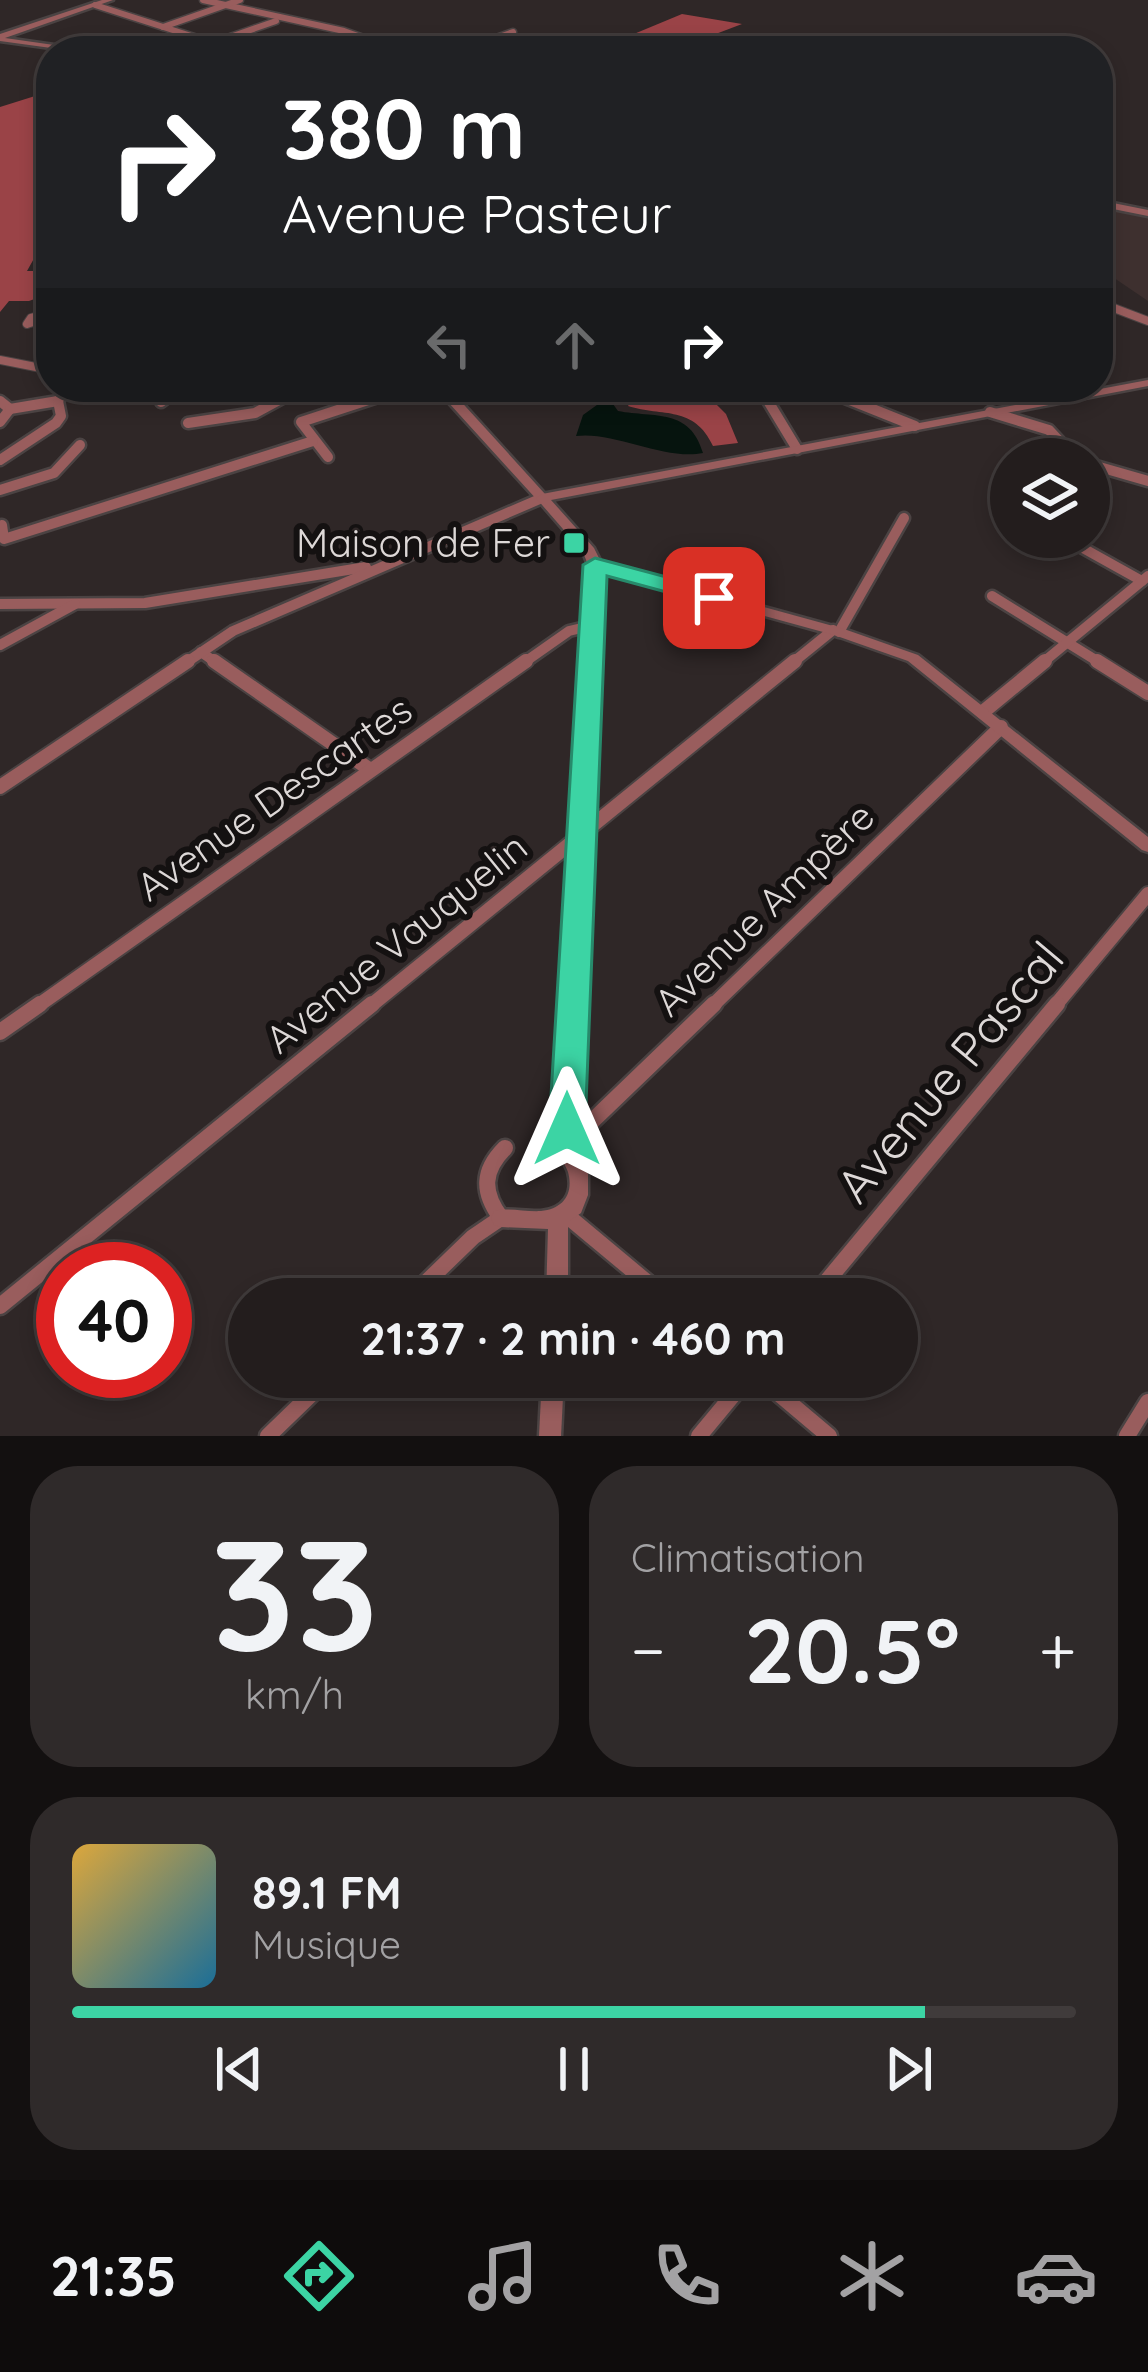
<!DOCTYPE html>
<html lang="fr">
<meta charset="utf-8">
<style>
body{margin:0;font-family:Quicksand,sans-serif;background:#2f2a2a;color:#f1f3f6;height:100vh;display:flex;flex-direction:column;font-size:45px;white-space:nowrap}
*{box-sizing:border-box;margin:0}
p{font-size:39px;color:#a3a2a4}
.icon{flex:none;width:66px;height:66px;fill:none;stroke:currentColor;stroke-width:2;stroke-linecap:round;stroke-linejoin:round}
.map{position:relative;height:1436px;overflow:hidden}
.side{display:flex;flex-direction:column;gap:30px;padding:30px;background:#131010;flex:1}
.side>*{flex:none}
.guide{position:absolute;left:36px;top:36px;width:1077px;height:366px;border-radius:48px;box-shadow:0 6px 18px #0003,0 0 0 3px #403b3b;background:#202124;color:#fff;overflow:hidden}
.controls{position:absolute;left:990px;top:438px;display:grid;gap:24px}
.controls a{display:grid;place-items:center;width:120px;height:120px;border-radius:50%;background:#231d1d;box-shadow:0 6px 18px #0003,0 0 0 3px #403b3b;font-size:60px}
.speed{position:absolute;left:36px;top:1242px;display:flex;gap:24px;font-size:60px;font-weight:700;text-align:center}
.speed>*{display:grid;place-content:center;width:156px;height:156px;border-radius:50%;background:#231d1d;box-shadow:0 6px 18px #0003,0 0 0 3px #403b3b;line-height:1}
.speed .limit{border:18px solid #d22;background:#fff;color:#111}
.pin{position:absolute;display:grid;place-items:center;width:102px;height:102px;color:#fff;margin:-51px;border-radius:24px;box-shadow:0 6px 18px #0006}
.me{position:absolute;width:132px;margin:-66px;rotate:0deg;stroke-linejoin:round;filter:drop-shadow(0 0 9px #0008)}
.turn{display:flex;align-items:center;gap:42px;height:252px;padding:0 48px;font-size:54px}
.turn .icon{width:156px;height:156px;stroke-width:2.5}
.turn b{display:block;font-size:84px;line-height:102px}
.lanes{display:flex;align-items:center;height:114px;padding:0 48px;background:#0003;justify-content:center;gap:60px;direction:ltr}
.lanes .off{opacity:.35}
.big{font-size:90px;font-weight:800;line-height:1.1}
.side .widget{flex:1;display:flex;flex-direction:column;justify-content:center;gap:18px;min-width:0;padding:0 42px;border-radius:48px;background:#2f2a2a}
.side .dial{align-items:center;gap:0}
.dial b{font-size:156px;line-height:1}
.song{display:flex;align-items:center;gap:36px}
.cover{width:144px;height:144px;border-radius:18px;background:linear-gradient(135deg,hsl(40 70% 55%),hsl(200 70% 35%))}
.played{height:12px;border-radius:6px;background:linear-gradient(90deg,#3cd4a4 85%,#403b3b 85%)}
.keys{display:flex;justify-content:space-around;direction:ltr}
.heat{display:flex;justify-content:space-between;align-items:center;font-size:66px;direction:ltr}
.side .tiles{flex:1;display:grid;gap:30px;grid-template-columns:1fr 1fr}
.widget:last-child{grid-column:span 2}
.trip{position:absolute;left:228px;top:1278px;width:690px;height:120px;border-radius:60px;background:#231d1d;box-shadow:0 6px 18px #0003,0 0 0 3px #403b3b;font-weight:800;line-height:120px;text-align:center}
.dock{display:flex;height:192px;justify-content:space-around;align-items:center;background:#0e0c0c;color:#a3a2a4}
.dock .icon{width:84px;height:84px}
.dock .selected{color:#3cd4a4}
.dock b{font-size:54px;color:#f1f3f6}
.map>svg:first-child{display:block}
.built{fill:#3e302f}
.forest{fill:#9a4347}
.water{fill:#06140e}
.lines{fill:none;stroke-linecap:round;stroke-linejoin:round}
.minor-far4-casing{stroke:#4b4343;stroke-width:9}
.minor-far3-casing{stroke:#4b4343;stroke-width:10}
.minor-far2-casing{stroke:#4b4343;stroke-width:15}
.minor-far1-casing{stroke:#4b4343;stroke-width:18}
.minor-casing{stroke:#4b4343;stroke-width:21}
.tertiary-casing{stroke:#4b4343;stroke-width:5}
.minor-far4{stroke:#995d5d;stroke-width:6}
.minor-far3{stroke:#995d5d;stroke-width:8}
.minor-far2{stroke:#995d5d;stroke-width:10}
.minor-far1{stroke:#995d5d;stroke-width:14}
.minor{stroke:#995d5d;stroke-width:16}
.tertiary{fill:#995d5d;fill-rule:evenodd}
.route{fill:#3cd4a4;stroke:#278a6b;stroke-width:3}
.poi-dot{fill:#3cd4a4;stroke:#141111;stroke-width:4.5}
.labels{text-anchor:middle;stroke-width:12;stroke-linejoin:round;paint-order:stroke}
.poi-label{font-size:39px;fill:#ddd8d7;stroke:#141111;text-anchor:end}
.street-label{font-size:39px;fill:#ddd8d7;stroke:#141111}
.near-street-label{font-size:48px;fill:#ddd8d7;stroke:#141111}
</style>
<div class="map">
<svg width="1148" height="1436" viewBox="0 0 1148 1436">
<rect width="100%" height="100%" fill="#2f2727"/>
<path class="built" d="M1106,208L1148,216V301L1098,267L1113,260L1098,251V228Z"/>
<g class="forest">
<path d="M682,14L742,24L671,51H593Z"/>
<path d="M51,91V228L27,271H51V293L29,301H9L0,312V107Z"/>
<path d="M640,387H722L714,402L726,414L738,443L713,446C694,405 663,417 628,406Z"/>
</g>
<path class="water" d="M608,397L618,411C655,418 690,408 703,453C666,461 614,431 576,436L583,415Z"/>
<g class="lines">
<defs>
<g id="minor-far4">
<path d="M203,0L344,31L400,51"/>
<path d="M95,5L213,43L276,21"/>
<path d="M163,27L240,0"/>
<path d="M460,51L513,32"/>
</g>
<g id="minor-far3">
<path d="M1098,302L1148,321"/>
<path d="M51,313L31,318L27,324L51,316"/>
<path d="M0,360L51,370"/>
<path d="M441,387L445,391"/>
<path d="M817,387L828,391"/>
<path d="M64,391L66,387"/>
<path d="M175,391L181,387"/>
<path d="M296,391L304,387"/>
<path d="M396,391L409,387"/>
</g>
<g id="minor-far2">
<path d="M820,388L915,426"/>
<path d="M765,396L797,449"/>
<path d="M0,401L10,409L0,422"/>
<path d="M161,402L179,388"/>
<path d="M10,409L58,401"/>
<path d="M990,412L1049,430L1076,459"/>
<path d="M188,423L255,413L301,388"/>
<path d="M328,457L301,422L405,388"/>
<path d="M0,460L56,423L61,416L58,401L65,388"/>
<path d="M1089,464L1148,481"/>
<path d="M0,490L54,473L80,445"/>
<path d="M2,525L4,539L313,441"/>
<path d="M1063,537L1142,581"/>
<path d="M992,596L1102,664"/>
<path d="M0,604L145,603L366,567"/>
<path d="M839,632L904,518"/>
<path d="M0,645L75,604"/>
<path d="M201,652L218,664"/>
<path d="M184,664L233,631L542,498L442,388"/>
<path d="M522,664L569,631L590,626"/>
<path d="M791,664L833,630"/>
<path d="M1041,664L1148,576"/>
</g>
<g id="minor-far1">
<path d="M214,661L369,769"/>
<path d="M1097,661L1148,693"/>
<path d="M983,712L1045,661"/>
<path d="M0,787L188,661"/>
<path d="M36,1007L526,661"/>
<path d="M369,1007L795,661"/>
<path d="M711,1007L1001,727"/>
<path d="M1054,1007L1148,894"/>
</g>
<g id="minor">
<path d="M0,1032L40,1004"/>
<path d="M567,1129L587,1126L714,1004"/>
<path d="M565,1214L667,1299"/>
<path d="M409,1299L473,1237L501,1218C482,1192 482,1171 505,1148"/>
<path d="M812,1299L1057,1004"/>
<path d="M0,1306L372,1004"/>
<path d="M759,1377L829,1436"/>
<path d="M268,1436L329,1377"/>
<path d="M699,1436L748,1377"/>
<path d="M1127,1436L1148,1402"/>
</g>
<g id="tertiary">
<path d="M102,0H113L5,38L96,51H73L0,41V34Z"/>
<path d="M1098,200L1148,210V216L1098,206Z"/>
<path d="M1148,380V386L551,500L594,548L601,562L844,629L918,655L1148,837V852L1142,850L908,661L834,635L601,571L575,1117L578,1151L588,1174V1195L581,1213L568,1222V1299H546L548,1229L501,1227L494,1225L491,1218L494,1211C509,1207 525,1212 541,1211C563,1209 574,1194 568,1172C566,1166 562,1161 559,1155C555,1143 556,1129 556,1117L588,565L583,552L536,498L542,494Z"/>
<path d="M542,1377H564L561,1436H539Z"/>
</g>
</defs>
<use href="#minor-far4" class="minor-far4-casing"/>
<use href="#minor-far3" class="minor-far3-casing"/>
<use href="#minor-far2" class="minor-far2-casing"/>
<use href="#minor-far1" class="minor-far1-casing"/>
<use href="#minor" class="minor-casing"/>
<use href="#tertiary" class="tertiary-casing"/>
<use href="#minor-far4" class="minor-far4"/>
<use href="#minor-far3" class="minor-far3"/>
<use href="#minor-far2" class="minor-far2"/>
<use href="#minor-far1" class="minor-far1"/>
<use href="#minor" class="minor"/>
<use href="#tertiary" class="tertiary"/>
</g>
<path class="route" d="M595,558L723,592L726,598L714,605L607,576L585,1129L580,1140L567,1145L554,1140L549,1129L583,565Z"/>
<rect class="poi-dot" x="562" y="531" width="24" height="24" rx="6"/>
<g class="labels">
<g class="poi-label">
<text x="550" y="557">Maison de Fer</text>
</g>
<g class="street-label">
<text transform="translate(274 798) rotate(-35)" y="14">Avenue Descartes</text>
<text transform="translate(764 909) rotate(-44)" y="14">Avenue Ampère</text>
<text transform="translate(396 943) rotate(-39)" y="14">Avenue Vauquelin</text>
</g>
<g class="near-street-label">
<text transform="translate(950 1072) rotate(-50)" y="17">Avenue Pascal</text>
</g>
</g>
</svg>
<div class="controls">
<a><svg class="icon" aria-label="layers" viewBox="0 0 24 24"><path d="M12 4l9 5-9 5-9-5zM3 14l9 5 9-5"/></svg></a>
</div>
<div class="speed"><div class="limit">40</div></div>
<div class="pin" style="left:714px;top:598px;background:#d93025"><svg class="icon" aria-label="arrive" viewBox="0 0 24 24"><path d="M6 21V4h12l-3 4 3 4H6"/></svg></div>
<svg class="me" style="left:567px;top:1129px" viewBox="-20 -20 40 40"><path d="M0-17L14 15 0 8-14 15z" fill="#3cd4a4" stroke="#fff" stroke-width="4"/></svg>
<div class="trip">21:37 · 2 min · 460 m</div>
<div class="guide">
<div class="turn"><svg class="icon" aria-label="right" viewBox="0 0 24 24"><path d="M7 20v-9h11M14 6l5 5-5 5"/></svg><div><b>380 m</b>Avenue Pasteur</div></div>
<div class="lanes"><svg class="icon off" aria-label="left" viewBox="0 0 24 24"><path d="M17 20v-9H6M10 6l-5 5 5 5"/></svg><svg class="icon off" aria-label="ahead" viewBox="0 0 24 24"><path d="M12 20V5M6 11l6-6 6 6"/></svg><svg class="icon" aria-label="right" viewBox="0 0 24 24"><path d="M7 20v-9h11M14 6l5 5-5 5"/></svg></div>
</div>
</div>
<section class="side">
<div class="tiles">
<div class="widget dial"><b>33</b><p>km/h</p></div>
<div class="widget"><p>Climatisation</p>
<div class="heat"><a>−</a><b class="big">20.5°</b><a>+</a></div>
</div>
<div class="widget">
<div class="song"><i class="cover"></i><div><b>89.1 FM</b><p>Musique</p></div></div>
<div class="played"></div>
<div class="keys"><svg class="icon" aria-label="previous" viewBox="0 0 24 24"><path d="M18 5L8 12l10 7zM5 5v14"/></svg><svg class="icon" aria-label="pause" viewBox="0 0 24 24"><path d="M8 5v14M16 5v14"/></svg><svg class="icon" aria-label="next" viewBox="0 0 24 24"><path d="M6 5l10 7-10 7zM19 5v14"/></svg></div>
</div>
</div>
</section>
<nav class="dock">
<b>21:35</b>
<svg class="icon selected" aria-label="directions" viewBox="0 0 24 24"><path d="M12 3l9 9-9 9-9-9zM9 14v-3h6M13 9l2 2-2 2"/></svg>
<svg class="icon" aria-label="music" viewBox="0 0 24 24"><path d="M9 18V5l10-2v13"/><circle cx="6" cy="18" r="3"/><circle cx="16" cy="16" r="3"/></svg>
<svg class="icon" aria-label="phone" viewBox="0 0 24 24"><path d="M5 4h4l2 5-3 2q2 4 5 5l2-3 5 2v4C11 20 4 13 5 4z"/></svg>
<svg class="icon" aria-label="climate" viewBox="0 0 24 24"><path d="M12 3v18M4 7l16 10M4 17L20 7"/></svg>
<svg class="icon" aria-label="car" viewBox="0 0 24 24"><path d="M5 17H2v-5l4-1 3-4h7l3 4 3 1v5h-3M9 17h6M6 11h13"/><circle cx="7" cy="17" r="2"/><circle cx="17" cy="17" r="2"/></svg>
</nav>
